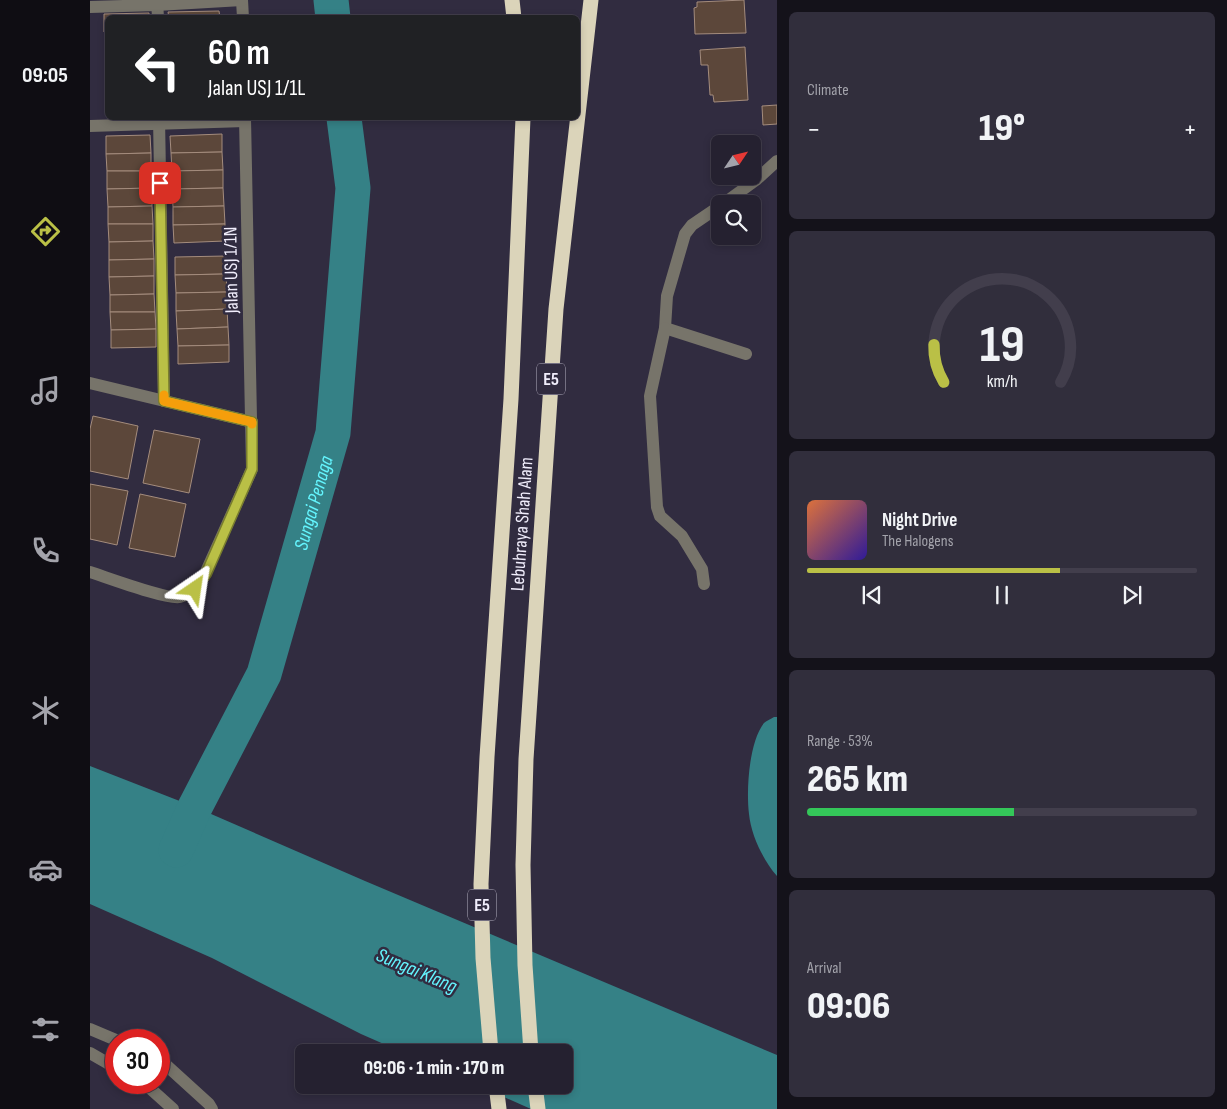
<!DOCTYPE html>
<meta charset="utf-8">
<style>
body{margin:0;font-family:"Sofia Sans Condensed",sans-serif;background:#312e3c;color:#f1f3f6;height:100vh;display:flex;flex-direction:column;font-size:19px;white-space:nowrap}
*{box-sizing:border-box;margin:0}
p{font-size:16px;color:#a3a3ab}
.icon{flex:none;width:28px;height:28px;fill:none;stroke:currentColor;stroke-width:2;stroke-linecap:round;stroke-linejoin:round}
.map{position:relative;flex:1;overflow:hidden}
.drawer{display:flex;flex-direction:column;gap:12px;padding:12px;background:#14121a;width:450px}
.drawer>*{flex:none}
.top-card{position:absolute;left:15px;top:15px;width:475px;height:105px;border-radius:8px;box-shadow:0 2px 8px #0003,0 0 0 1px #423e4c;background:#202124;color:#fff;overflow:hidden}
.needle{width:32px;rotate:55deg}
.buttons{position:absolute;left:621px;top:135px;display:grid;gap:10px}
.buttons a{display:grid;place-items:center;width:50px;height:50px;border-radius:8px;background:#252130;box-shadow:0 2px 8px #0003,0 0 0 1px #423e4c;font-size:25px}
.speed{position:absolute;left:15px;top:1029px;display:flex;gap:10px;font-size:25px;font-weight:700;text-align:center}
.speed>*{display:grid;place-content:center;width:65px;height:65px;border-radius:50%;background:#252130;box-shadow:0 2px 8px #0003,0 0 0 1px #423e4c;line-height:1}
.speed .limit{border:8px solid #d22;background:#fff;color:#111}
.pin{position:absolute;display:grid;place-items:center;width:42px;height:42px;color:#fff;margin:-21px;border-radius:10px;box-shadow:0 2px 8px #0006}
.me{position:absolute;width:55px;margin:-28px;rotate:32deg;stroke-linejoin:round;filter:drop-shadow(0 0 4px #0008)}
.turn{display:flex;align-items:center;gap:18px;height:105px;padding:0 20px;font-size:22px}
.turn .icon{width:65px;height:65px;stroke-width:2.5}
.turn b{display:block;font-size:35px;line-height:42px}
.big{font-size:38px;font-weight:800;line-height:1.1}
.drawer .widget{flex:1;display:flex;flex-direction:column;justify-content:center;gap:8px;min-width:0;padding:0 18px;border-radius:8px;background:#312e3c}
.drawer .dial{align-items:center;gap:0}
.dial svg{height:130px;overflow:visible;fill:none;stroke:#423e4c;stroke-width:7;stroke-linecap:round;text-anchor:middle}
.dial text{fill:#f1f3f6;stroke:none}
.song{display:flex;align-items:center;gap:15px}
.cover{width:60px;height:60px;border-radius:8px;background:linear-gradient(135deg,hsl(20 70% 55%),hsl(250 70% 35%))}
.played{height:5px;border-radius:2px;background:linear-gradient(90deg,#bac046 65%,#423e4c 65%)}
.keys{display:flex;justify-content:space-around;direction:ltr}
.heat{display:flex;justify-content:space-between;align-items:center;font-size:28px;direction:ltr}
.charge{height:8px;border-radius:4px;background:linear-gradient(90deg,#34c759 53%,#423e4c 0)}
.trip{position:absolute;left:205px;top:1044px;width:278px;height:50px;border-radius:8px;background:#252130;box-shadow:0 2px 8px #0003,0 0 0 1px #423e4c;font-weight:800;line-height:50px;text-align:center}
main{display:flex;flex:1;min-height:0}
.menu{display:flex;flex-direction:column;width:90px;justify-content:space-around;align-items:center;background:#0f0d13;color:#a3a3ab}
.menu .icon{width:35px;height:35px}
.menu .selected{color:#bac046}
.menu b{font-size:22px;color:#f1f3f6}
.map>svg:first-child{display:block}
.water{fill:#358186}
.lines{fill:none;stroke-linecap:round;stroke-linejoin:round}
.river{stroke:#358186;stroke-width:35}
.building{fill:#5c473a;stroke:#a48c7d}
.minor{stroke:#77746a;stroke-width:12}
.highway{stroke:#dbd4ba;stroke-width:15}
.route-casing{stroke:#797d2e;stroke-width:12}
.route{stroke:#bac046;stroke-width:9}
.slow{stroke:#f59e0b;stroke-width:9}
.labels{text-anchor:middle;stroke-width:5;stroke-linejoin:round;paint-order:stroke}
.shield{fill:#312c40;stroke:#b7b3c3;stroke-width:1}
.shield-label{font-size:18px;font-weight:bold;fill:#f0edfb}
.street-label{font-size:19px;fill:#f0edfb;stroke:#312c40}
.water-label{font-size:20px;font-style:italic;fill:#64f5fe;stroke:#312c40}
</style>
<main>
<nav class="menu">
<b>09:05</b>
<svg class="icon selected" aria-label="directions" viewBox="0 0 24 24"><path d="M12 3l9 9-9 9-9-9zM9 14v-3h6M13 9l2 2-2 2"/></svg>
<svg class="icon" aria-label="music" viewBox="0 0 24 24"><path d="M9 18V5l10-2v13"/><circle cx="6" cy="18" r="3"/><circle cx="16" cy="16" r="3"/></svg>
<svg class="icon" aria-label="phone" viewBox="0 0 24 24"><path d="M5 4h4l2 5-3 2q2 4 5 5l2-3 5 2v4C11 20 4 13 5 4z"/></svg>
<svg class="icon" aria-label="climate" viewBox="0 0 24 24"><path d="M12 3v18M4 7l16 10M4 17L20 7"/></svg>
<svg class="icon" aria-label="car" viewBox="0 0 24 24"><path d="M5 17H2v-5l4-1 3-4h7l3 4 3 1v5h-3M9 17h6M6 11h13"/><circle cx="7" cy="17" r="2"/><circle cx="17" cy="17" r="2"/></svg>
<svg class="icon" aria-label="filters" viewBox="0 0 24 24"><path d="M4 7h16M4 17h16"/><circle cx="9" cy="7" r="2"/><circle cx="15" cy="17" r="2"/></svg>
</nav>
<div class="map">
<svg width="687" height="1109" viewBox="0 0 687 1109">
<rect width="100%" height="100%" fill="#312c40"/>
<g class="water">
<path d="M684,717H687V876C673,860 661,835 659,814C656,790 659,742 674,723C676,721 681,719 684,717Z"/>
<path d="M0,766L105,807L275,881L687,1055V1109H441L387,1085H474V1052H312L271,1034L122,958L0,904Z"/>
</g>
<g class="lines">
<g class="river">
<path d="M241,0L243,18"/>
<path id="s1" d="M86,850L105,807L174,674L243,433L263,188L254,118"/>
</g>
</g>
<g class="building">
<path d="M654,0L656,33L605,34L604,8L607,7V2Z"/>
<path d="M129,11L130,18H79L78,12Z"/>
<path d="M59,13V18H18V32H14V14Z"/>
<path d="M655,47L658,100L624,102L623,95H620L618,65H611L610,50Z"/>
<path d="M687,105V124L673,125L672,106Z"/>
<path d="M132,134V152L81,153L80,136Z"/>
<path d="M60,135L61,153L16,154V136Z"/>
<path d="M132,152L133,170L82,171L81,153Z"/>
<path d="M61,153V171H17L16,154Z"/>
<path d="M133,170V188L82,189V171Z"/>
<path d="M17,171H61L62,188L17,189Z"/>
<path d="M62,188V206L18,207L17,189Z"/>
<path d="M133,188L134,206L83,207L82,189Z"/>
<path d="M62,206L63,224H18V207Z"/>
<path d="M134,206L135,224L83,225V207Z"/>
<path d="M18,224H63V241L19,242Z"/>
<path d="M135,224V241L84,243L83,225Z"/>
<path d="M63,241L64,259L19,260V242Z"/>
<path d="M136,256V274L85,275V257Z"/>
<path d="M64,259V276L19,277V260Z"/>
<path d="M136,274L137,292L86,293L85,275Z"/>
<path d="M64,276V294L20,295L19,277Z"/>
<path d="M137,292V309L86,311V293Z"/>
<path d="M64,294L65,312H20V295Z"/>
<path d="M137,309L138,327L87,329L86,311Z"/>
<path d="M20,312H65L66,329L21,330Z"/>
<path d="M138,327L139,345L88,346L87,329Z"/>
<path d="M66,329V347L21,348V330Z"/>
<path d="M139,345V362L88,364V346Z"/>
<path d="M3,416L48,426L38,479L0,471V429Z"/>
<path d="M64,430L110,439L99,493L53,483Z"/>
<path d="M0,484L38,491L27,545L0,539Z"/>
<path d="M50,494L96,504L85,557L39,548Z"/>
</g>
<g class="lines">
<g class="minor">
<path d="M67,0L68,18"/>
<path d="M152,0L153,18"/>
<path d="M0,7L67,5L152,0"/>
<path d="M69,118L74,401"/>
<path d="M0,126L155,121"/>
<path d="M633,204L666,180L687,161"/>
<path d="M630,206L602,225L595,234L577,296L575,328L656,354"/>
<path d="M575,328L560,396L567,507L570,516L592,536L612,569L614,584"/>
<path d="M0,383L162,422"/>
<path d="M0,572C16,577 77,600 90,597C102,594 109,583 115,574L162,469L155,118"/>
<path d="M0,1029L26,1040"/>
<path d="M0,1053L26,1068"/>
<path d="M69,1061L75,1064L119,1104L122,1109"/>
<path d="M53,1082L83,1109"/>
</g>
<g class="highway">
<path d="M422,0L424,18"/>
<path d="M401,1052L393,958L391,884L397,757L421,399L433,118"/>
<path d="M441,1052L435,965L433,865L436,759L466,309L501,0"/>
<path d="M406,1085L409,1109"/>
<path d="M445,1085L448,1109"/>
</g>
</g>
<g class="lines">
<defs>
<path id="route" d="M70,183L74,401L162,422V469L116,574L105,589"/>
</defs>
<use href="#route" class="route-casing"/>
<use href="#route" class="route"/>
<path class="slow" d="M74,395V401L162,422V424"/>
</g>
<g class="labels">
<g class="shield">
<rect x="447" y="363.5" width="28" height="31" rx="4"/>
<rect x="378" y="889.5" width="28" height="31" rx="4"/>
</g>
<g class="shield-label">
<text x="461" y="385">E5</text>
<text x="392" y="911">E5</text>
</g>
<g class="street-label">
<text transform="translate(140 270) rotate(-91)" y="7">Jalan USJ 1/1N</text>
<text transform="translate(431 524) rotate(-86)" y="7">Lebuhraya Shah Alam</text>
</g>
<g class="water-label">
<text dy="7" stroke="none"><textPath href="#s1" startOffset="375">Sungai Penaga</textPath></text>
<text transform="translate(327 970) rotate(23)" y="7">Sungai Klang</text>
</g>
</g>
</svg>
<div class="buttons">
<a><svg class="needle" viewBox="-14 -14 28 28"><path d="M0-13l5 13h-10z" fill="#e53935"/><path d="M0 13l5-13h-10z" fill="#a3a3ab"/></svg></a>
<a><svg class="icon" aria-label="search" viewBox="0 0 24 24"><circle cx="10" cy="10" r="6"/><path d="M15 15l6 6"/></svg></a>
</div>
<div class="speed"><div class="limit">30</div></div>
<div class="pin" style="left:70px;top:183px;background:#d93025"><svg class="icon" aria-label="arrive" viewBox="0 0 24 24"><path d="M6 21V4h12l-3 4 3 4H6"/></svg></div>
<svg class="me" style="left:105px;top:589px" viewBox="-20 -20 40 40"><path d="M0-17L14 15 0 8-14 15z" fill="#bac046" stroke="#fff" stroke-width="4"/></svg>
<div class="trip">09:06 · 1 min · 170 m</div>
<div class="top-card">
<div class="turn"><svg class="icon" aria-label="left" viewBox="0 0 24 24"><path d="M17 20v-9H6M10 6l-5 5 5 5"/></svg><div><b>60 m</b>Jalan USJ 1/1L</div></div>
</div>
</div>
<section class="drawer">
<div class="widget"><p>Climate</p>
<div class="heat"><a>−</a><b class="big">19°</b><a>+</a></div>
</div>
<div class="widget dial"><svg viewBox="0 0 100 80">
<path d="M14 69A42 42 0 1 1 86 69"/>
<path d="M14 69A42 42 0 0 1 8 46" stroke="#bac046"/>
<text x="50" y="56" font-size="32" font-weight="700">19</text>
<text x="50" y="72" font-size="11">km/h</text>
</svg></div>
<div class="widget">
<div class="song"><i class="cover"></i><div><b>Night Drive</b><p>The Halogens</p></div></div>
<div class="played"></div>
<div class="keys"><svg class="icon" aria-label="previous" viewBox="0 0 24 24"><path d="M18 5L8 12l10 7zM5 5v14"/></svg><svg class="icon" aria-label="pause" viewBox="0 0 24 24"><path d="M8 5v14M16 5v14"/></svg><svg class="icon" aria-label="next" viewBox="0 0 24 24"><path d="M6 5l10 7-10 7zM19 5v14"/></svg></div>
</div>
<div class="widget"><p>Range · 53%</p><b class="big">265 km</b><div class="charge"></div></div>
<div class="widget"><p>Arrival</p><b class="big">09:06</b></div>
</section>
</main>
